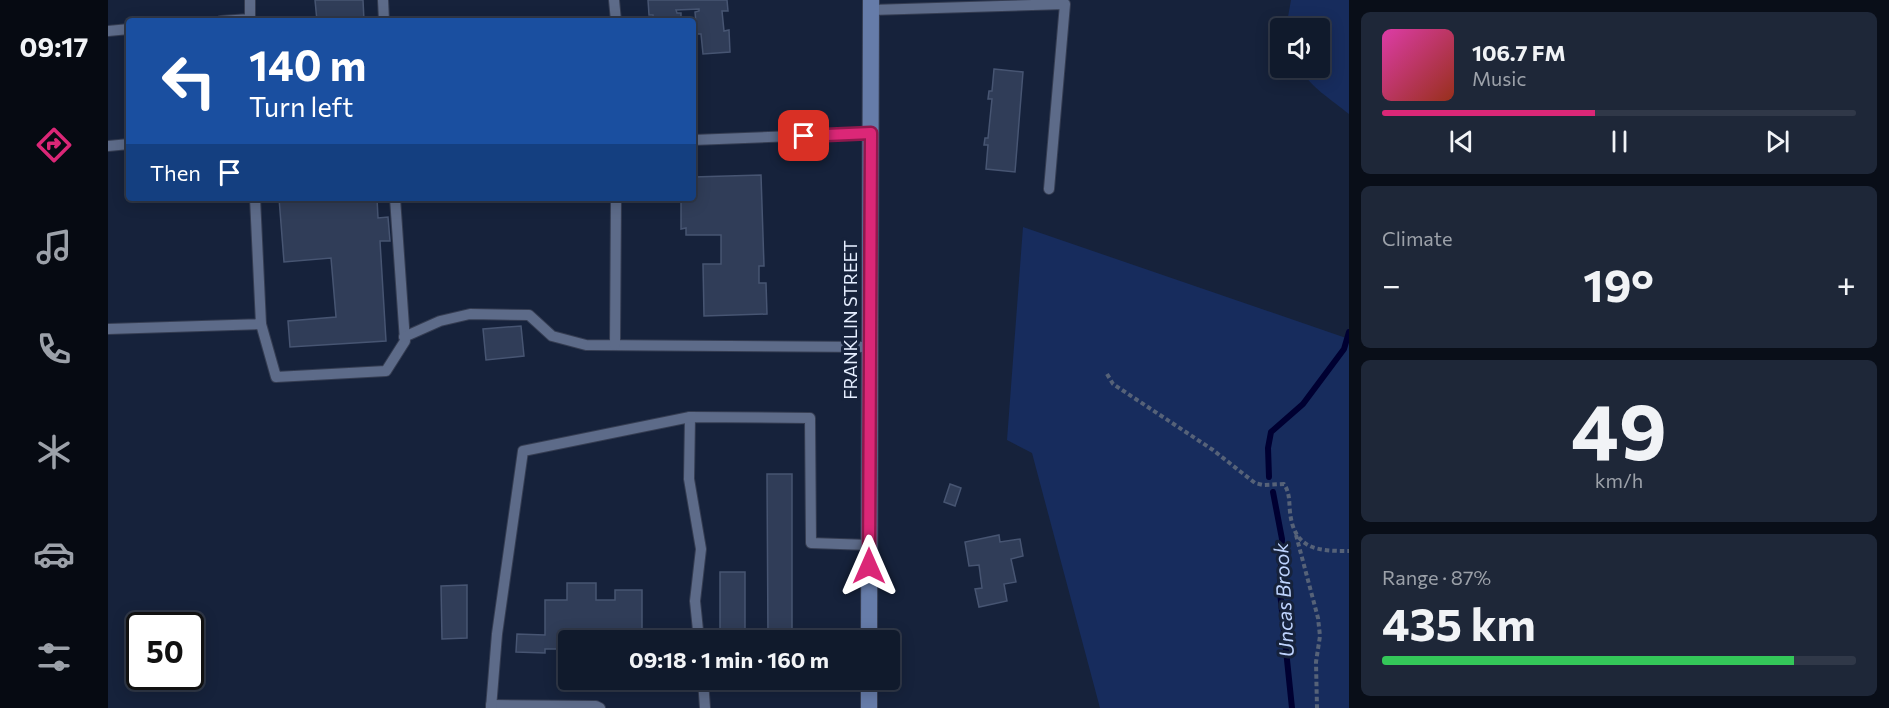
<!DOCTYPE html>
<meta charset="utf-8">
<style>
body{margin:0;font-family:Commissioner,sans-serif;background:#1e2738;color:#f1f3f6;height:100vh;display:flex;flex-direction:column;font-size:22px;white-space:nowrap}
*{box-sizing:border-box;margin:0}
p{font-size:20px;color:#9ca1a9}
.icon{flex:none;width:33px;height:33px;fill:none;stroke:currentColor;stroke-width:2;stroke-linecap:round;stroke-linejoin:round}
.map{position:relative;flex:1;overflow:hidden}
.panel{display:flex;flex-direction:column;gap:12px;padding:12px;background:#090e18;width:540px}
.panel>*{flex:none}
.top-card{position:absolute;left:18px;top:18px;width:570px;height:183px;border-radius:6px;box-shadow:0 3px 15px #0003,0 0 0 2px #303848;background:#1a4fa0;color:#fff;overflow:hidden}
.tools{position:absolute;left:1162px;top:18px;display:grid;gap:12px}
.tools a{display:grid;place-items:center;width:60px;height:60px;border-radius:6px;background:#101a2c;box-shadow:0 3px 15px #0003,0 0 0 2px #303848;font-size:30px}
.speed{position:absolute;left:18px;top:612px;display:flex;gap:12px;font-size:30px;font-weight:700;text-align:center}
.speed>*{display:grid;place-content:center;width:78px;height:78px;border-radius:50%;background:#101a2c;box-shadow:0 3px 15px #0003,0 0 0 2px #303848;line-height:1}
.speed .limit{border:3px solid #111;border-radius:9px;background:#fff;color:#111}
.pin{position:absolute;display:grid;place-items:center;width:51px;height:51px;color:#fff;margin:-26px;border-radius:12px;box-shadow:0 3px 9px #0006}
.me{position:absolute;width:66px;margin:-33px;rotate:0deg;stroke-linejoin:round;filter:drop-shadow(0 0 4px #0008)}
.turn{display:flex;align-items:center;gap:21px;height:126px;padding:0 24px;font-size:27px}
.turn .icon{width:78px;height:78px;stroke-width:2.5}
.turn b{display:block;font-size:42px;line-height:51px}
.then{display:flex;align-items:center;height:57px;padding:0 24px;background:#0003;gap:12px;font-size:22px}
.big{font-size:45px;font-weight:700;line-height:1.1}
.panel .card{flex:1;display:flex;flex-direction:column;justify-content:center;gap:9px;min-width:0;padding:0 21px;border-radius:9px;background:#1e2738}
.panel .dial{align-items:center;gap:0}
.dial b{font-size:78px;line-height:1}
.song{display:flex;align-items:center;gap:18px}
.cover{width:72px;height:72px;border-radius:9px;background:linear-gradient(135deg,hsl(320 70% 55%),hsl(10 70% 35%))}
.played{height:6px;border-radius:3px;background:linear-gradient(90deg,#db2777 45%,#303848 45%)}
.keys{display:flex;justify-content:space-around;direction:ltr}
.heat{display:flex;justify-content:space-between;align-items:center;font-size:33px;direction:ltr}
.charge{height:9px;border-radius:4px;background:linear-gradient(90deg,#34c759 87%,#303848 0)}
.trip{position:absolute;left:450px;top:630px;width:342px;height:60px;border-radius:6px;background:#101a2c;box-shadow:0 3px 15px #0003,0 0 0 2px #303848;font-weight:700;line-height:60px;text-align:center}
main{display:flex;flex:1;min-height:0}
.tab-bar{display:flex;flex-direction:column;width:108px;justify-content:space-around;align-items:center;background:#060a12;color:#9ca1a9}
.tab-bar .icon{width:42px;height:42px}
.tab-bar .on{color:#db2777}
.tab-bar b{font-size:27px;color:#f1f3f6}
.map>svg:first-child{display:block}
.green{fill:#172c5d}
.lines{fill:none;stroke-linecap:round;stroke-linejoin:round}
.stream{stroke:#000031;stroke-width:6}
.building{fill:#303d58;stroke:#475572;stroke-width:1.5}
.service-casing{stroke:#353d52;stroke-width:12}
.secondary-casing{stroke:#353d52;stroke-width:18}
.path{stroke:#566278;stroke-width:4;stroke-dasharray:4.5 3;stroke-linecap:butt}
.service{stroke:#5d6b89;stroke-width:10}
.secondary{stroke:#667ca9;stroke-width:16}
.route-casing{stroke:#8e194d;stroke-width:15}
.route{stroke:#db2777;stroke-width:10}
.labels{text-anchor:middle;stroke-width:6;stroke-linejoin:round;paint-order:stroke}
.street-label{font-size:18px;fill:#e5eeff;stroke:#16223b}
.water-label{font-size:20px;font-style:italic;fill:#bed3fd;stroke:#16223b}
</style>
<main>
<nav class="tab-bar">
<b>09:17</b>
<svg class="icon on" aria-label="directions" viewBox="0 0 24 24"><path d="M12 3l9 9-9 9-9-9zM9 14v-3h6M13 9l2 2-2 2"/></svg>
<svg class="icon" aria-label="music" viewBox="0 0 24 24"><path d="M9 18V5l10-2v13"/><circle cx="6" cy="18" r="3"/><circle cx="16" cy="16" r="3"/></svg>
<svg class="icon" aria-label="phone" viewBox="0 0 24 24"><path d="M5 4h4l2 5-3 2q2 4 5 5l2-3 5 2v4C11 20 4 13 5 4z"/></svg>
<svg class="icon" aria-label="climate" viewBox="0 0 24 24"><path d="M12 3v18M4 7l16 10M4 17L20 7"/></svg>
<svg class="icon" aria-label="car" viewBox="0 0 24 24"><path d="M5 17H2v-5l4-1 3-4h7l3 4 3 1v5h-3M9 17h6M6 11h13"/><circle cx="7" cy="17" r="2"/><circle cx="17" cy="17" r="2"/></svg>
<svg class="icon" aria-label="filters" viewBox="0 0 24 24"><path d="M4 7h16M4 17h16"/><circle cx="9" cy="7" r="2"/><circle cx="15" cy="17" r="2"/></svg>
</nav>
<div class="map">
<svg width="1241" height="708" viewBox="0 0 1241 708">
<rect width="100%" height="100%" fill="#16223b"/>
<g class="green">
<path d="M1183,0H1241V114C1224,100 1202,87 1192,68H1212V28H1178Z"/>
<path d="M915,227L1241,339V708H992L924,453L899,440Z"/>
</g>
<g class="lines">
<g class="stream">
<path d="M1161,477L1160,448L1163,432L1195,404L1236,349L1241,332"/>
<path d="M1165,492L1174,539L1172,592L1184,708"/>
</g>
</g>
<g class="building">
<path d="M207,0H255L256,21H209Z"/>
<path d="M540,0H619L620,11H614L616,31L621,30L622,52L595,54L593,34H589L587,12L591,11V9L568,10L569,13H573V21H546L545,15H541Z"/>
<path d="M886,69L915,72L907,172L878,169L880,145H876L877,138H880L884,99H880L881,91H884Z"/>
<path d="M653,175L656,266H651V283H658L659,314L596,316L595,264H613V235H578V228L573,229V198H585V177Z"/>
<path d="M171,198H269L270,218L280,217L282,241H272L278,341L182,347L180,321L228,317L223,258L176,262Z"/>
<path d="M413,326L416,356L378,360L375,329Z"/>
<path d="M659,474H684V640H660Z"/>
<path d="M842,484L853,488L847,506L836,502Z"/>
<path d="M891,535L892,542L912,539L915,556L903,559L908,582L896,584L899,601L871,607L867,589L874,588L871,565L861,566L857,542Z"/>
<rect x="612" y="572" width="25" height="68"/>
<path d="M459,583H488V600H507V590H534V640H460V649H437V653L408,652L409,634L437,635V600H459Z"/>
<path d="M359,585V638L334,639L333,586Z"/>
</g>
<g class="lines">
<defs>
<g id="service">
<path d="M275,0L276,21"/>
<path d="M506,0L508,21"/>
<path d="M763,10L957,4L941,189"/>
<path d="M113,21L142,19V0"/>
<path d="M0,31L21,29"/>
<path d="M585,140L763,133"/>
<path d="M0,146L21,144"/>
<path d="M153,324L168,377L278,371L297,341L287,198"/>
<path d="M0,329L153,324L147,198"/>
<path d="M296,337L332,321L362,314L421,315L444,336L478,345L762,347"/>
<path d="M507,345L508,198"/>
<path d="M582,417L581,479L593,549L587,601L591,640"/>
<path d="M595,680L597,708"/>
<path d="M383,705L488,706L492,708"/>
<path d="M383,708L389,634L415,451L582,417L702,418L703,543L761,545"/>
</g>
<g id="secondary">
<path d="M761,640L763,0"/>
<path d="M761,708V680"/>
</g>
</defs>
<use href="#service" class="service-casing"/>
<use href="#secondary" class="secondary-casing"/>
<g class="path">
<path d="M999,374L1005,384L1105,450L1147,483L1155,485L1176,484C1182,493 1181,502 1182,512C1186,550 1210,551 1241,551"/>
<path d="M1188,535L1210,618L1212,636L1208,662L1209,708"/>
</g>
<use href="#service" class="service"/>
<use href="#secondary" class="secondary"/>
</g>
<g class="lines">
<defs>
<path id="route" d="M696,136L763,133L761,566"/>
</defs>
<use href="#route" class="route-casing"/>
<use href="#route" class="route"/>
</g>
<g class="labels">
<g class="street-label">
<text transform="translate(743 320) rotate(-90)" y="6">FRANKLIN STREET</text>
</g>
<g class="water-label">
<text transform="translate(1176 600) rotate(-93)" y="7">Uncas Brook</text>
</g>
</g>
</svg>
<div class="tools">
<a><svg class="icon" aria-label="sound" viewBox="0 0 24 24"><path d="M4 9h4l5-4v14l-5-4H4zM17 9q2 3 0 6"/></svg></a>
</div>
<div class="speed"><div class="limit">50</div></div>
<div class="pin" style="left:696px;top:136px;background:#d93025"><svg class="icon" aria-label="arrive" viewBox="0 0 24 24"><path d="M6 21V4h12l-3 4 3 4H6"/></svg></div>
<svg class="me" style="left:761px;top:566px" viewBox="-20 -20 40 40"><path d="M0-17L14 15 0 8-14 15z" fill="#db2777" stroke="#fff" stroke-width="4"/></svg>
<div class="trip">09:18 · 1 min · 160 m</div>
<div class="top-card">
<div class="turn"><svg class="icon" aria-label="left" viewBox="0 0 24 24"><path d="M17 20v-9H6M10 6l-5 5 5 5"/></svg><div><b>140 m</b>Turn left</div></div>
<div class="then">Then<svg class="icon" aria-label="arrive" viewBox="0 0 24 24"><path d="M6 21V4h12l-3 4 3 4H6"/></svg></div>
</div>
</div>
<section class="panel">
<div class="card">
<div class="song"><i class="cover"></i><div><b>106.7 FM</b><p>Music</p></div></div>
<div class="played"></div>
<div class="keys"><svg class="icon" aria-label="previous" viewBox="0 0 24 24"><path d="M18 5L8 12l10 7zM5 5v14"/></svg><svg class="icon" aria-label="pause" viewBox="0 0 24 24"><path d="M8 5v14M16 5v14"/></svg><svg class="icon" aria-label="next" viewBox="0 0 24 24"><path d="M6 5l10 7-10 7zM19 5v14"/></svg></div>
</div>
<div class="card"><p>Climate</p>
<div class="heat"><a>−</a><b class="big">19°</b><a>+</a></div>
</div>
<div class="card dial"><b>49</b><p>km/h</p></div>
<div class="card"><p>Range · 87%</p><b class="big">435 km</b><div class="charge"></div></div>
</section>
</main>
